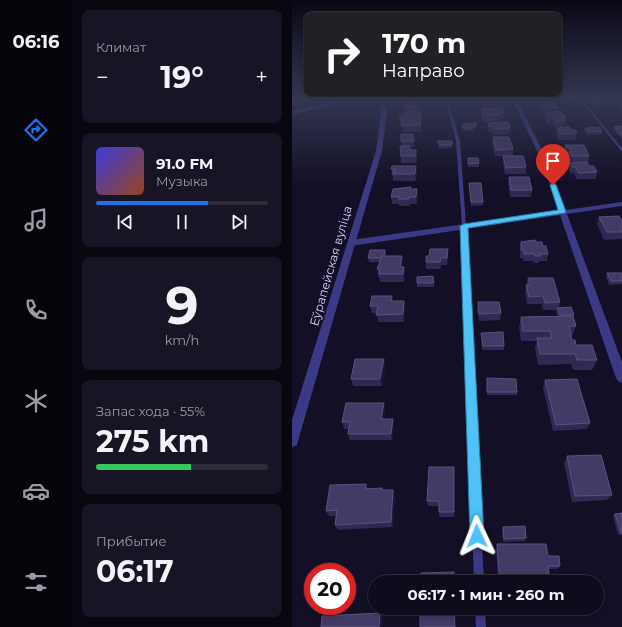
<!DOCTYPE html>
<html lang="ru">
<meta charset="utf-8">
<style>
body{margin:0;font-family:Montserrat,sans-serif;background:#171425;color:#f1f3f6;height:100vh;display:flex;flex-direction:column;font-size:15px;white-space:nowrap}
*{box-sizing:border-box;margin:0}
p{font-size:13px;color:#9b9ba3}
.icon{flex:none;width:22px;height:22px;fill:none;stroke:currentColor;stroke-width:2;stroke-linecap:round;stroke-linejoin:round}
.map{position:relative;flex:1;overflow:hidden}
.side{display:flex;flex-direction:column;gap:10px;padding:10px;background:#08060f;width:220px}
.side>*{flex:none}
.banner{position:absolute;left:12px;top:12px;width:258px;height:84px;border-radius:8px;box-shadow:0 2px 6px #0003,0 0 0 1px #2e2b3b;background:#202124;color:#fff;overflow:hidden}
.speed{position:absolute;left:12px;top:563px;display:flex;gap:8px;font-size:20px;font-weight:700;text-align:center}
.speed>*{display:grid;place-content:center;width:52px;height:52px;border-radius:50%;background:#0e0b1c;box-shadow:0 2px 6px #0003,0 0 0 1px #2e2b3b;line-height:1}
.speed .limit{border:6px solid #d22;background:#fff;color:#111}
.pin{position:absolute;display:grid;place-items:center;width:34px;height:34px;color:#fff;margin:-41px -17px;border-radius:50% 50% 50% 0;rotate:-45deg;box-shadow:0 0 4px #0007}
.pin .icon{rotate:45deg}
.me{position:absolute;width:44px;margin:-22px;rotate:358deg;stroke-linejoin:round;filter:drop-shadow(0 0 3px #0008)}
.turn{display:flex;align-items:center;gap:14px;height:84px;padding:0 12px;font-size:18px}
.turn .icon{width:52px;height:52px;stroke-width:2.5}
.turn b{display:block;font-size:28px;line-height:34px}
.big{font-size:30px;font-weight:700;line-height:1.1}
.side .widget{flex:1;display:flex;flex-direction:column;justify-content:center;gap:6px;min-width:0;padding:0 14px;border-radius:8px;background:#171425}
.side .dial{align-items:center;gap:0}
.dial b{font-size:52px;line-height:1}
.song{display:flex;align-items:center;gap:12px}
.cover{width:48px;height:48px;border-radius:6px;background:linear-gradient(135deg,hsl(240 70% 55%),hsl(20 70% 35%))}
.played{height:4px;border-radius:2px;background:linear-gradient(90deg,#1a73e8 65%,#2e2b3b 65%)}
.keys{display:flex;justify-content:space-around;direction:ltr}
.heat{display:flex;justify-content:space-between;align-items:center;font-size:22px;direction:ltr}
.charge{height:6px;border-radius:3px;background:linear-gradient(90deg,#34c759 55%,#2e2b3b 0)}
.trip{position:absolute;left:76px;top:575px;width:236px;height:40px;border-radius:20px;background:#0e0b1c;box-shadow:0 2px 6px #0003,0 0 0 1px #2e2b3b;font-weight:700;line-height:40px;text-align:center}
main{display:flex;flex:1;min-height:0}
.dock{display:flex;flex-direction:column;width:72px;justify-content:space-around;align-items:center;background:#06040b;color:#9b9ba3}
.dock .icon{width:28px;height:28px}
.dock .selected{color:#1a73e8}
.dock b{font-size:18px;color:#f1f3f6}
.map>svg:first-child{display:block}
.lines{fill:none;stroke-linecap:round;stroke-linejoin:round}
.service{fill:#3d3a85;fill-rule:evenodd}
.minor{fill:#3d3a85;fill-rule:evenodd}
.tertiary{fill:#3d3a85;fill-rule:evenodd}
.wall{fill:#312854}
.shaded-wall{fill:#1d163a}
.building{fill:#433a66;stroke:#5a527e}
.route{fill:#4fc3f7;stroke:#337fa1}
.labels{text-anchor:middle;stroke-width:4;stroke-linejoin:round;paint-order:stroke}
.street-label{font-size:12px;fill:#d9d4ff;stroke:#130f26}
</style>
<main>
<nav class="dock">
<b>06:16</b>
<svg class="icon selected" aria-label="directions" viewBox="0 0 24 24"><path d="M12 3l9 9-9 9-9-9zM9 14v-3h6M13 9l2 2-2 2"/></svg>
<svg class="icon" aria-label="music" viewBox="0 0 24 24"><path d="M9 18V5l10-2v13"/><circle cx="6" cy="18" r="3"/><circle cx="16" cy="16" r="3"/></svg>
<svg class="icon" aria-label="phone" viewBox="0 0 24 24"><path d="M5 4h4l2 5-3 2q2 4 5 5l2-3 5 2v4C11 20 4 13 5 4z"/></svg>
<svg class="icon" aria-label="climate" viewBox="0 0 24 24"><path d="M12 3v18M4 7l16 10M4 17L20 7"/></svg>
<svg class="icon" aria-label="car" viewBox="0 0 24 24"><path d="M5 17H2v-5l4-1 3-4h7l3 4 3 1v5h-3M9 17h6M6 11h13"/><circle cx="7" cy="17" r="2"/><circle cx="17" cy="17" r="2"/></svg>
<svg class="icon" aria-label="filters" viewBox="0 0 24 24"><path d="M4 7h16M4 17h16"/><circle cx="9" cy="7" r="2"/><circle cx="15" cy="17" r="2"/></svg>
</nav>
<section class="side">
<div class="widget"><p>Климат</p>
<div class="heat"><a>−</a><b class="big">19°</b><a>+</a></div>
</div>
<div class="widget">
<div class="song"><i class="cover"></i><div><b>91.0 FM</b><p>Музыка</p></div></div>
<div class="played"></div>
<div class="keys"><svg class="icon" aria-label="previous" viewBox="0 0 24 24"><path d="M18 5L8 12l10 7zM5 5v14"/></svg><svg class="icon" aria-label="pause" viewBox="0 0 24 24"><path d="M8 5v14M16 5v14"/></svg><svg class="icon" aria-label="next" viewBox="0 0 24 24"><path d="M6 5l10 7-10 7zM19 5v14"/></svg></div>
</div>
<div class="widget dial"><b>9</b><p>km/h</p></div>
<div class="widget"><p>Запас хода · 55%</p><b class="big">275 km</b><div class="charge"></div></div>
<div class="widget"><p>Прибытие</p><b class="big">06:17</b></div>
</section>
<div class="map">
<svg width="330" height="627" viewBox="0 0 330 627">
<rect width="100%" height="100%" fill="#130f26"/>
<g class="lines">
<g class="service">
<path d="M110,97H113L92,104L89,103Z"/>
<path d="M153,97H155L168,141L174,226L192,582H182L170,226L164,141Z"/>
<path d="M286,97H288L330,148V151H329Z"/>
<path d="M183,608H193L194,627H184Z"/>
</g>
<g class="minor">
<path d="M62,97H68L0,115V111Z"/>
<path d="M219,97H223L255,159L274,210L330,202V206L275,214L330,362V383L326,381L324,378L268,215L59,246L55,243L59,240L267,211L249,159Z"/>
</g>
<path class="tertiary" d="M87,97H91L95,112L90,151L6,441L5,445L0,447V420L84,151L89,112Z"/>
</g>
<g class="wall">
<path d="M194,97L208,101L207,106L196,107L194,103Z"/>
<path d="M321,97H330V111H329L326,108L327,106L325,105H322L320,102Z"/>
<path d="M111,98L127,107V112H129V132H111L110,126H108V120L114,112L112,104Z"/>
<path d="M297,98L310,103L309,106H301L296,101Z"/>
<path d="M0,100L8,107L4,108L0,105Z"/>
<path d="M248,101L266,105V111L274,117L273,123L272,124L271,127H263L261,124L258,125L252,119L253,113L248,107Z"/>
<path d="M190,109L212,113V119H207V121L191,122L189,115Z"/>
<path d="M196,123L218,128L217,134L201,135L200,132H197L196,129Z"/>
<path d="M170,124L184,129L181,131H171Z"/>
<path d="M330,126V137H328L321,130L322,127Z"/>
<path d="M265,128L279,130L285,133L283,140H267L264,134Z"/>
<path d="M293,128L310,131V135H295L292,131Z"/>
<path d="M109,134H121L122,147H118V150L125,157L124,163H109L108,146H110Z"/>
<path d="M201,137L221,149V156H203L200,144Z"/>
<path d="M146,141L160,145V148L147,149Z"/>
<path d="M273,145L297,156L296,162H277L276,159V154H273L272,152Z"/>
<path d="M211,156L234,167V174H213L211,163Z"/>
<path d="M176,158L187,163V167H176Z"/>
<path d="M278,163L297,166L305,172L304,179H285L282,173L279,174L277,170Z"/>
<path d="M100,166L125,172L124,181H101V176H100L99,169Z"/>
<path d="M217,177L240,190L239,197H218L216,183Z"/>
<path d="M177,183L191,202V205L179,206Z"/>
<path d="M119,189L126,196L125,204H118V206H107V204H100L99,197Z"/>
<path d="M307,217L330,222V239L312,240L305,224Z"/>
<path d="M229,242H244L256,254L255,261H247V263H241V261H231V258H228Z"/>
<path d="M93,250L94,254L93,256H110L111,264L110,267H112L113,274L112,282H88L87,277L86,276L85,269L88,262H77L76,258Z"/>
<path d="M156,257L155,265H149V269H134V262Z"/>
<path d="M315,273H330V284L317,285L314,277Z"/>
<path d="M141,276L142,287H125V283Z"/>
<path d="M236,278L268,302L267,308L282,315L281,317L284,326L280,336H279L280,340L284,345L305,360L300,370H281L279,364L246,365L243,348L245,341H229L227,327L229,317L266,316L264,312L265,310H251L250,304H235L233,293Z"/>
<path d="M100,296L101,301H112L113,308L112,322H86L85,313H80L78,306Z"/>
<path d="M186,302L209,313L208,320L187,321L185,310Z"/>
<path d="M189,333L212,346V350H190Z"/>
<path d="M93,366L90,386H61L59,379Z"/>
<path d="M195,378L225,392V395H195Z"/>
<path d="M253,380L298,423L295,429L261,431L251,387Z"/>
<path d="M92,403L93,410L92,419L102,425L100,440H58L56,434L57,429H52L50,422Z"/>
<path d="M275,456L320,495L315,500L280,502L272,463Z"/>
<path d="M162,467V517H147V506H136L135,501Z"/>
<path d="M74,484L76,489L91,490L103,495L101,527L46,530L43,525L44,516H37L34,511Z"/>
<path d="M330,513V535H326L321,516L323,514Z"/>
<path d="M211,527L234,538L233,541L211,542L210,530Z"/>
<path d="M205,544L256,556L268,566L265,569H256L258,582H206L204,549Z"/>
</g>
<g class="shaded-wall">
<path d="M7,104L8,107L4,108V105Z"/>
<path d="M263,105H266L265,108H266L265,114L255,115L256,109Z"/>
<path d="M259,118H262L261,124L258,125Z"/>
<path d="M184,126V129L181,131V128Z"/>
<path d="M124,166L125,172L124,181L123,174Z"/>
<path d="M125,189L126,196L125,204L124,197Z"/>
<path d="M110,256L111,264L109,274L108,267Z"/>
<path d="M112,267L113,274L112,282L111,274Z"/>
<path d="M112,301L113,308L112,322L111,314Z"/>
<path d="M92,359L93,366L90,386L88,379Z"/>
<path d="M92,403L93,410L91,425L89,419Z"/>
<path d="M101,419L102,425L100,440L99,434Z"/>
<path d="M101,490L103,495L101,527L99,522Z"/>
<path d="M88,613L91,615L90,627H87Z"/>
</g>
<g class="building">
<path d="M194,97H206L208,101H197Z"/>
<path d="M305,97L310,103H301L297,98Z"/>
<path d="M322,97H330V102L327,99H324Z"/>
<path d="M111,98H125L127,107L114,108Z"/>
<path d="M0,100L7,104L4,105L0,103Z"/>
<path d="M261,100L266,105H263L266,108L256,109L248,101Z"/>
<path d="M210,108L212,113H207L208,115L191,116L190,109Z"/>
<path d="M268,111L274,117L269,118L272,121H264L262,118H259L253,113Z"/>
<path d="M112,112H129L128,125L110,126L111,120H108V116H112Z"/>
<path d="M215,122L217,123L218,128L202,129L201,126H197L196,123Z"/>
<path d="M184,123V126L181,128H171L170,124Z"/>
<path d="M330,126V134H329L322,127Z"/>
<path d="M277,127L279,130H283L285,133L268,134L265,128Z"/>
<path d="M307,127L310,131L296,132L293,128Z"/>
<path d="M109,134H121L122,141H109Z"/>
<path d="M201,137H217L221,149L204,150Z"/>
<path d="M146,141H160V145H147Z"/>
<path d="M273,145H292L297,156H279L277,152H279L278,148H274Z"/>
<path d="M108,146H118V150H124V156H109Z"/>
<path d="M211,156H231L234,167L214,168Z"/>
<path d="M176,158H186L187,163L176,164Z"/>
<path d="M295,162L297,166H302L305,172L287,173L283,167H280L278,163Z"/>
<path d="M100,166H124L123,174H101V171L104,169H99Z"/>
<path d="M217,177H237L240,190H219Z"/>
<path d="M177,183H189L191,202H179Z"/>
<path d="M119,187L118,189H125L124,197H117V199H106L107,196L99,197L101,189Z"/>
<path d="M327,216L330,222V232H315L307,217Z"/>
<path d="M243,240L244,242H250L251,246H254L256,254H248V256H243L242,254H232V250H229V242Z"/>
<path d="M138,249H156L155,258H149L148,262H134V256H137Z"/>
<path d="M78,250H93L92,256H90L89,258H76Z"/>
<path d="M90,256H110L108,267H112L111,274H87L88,269H85Z"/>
<path d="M315,273H330V281H319Z"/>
<path d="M141,276L142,283H125V277Z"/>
<path d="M236,278H261L268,302L253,303L251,296L237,297L234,285H238Z"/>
<path d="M80,296H100L99,301H112L111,314L84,315L86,306H78Z"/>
<path d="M186,302H207L209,313L187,314Z"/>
<path d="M279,307L282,315H268L265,308Z"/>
<path d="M281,316L284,326H277L280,340H283L284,345H300L305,360H285L283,354H248L245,338H260L258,331H231L229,317Z"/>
<path d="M211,332L212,346H191L189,333Z"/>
<path d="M63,359H92L88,379H59Z"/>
<path d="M195,378L224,379L225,392H195Z"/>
<path d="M285,379L298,423L264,425L253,380Z"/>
<path d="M54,403H92L89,419H101L99,434H56L58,422H50Z"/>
<path d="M309,455L320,495L283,496L275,456Z"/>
<path d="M137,467H162V512H147V501H135Z"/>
<path d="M74,484L73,489L90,488V490H101L99,522L43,525L45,510L34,511L38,485Z"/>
<path d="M330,513V533H329L323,514Z"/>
<path d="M233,526L234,538L212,539L211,527Z"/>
<path d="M205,544H254L256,556H267L268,566H256L258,582H208Z"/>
<path d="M162,572V582H129V573Z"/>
<path d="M128,608H162L163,627H128Z"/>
<path d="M88,613L87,627H29L30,616Z"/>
</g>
<linearGradient id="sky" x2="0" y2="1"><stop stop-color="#0a0815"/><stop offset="0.53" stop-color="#333752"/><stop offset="1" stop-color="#333752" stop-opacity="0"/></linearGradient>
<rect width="330" height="184" fill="url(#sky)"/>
<path class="route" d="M261,183L264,185L274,212L273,213L176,228L192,536L190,540L185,542L180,540L178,536L168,226L172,224L266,210L258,185Z"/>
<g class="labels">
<g class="street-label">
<text transform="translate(39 266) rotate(-74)" y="4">Еўрапейская вуліца</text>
</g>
</g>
</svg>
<div class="speed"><div class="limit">20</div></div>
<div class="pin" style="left:261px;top:185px;background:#d93025"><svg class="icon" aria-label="arrive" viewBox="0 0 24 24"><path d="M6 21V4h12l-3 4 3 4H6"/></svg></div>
<svg class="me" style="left:185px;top:536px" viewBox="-20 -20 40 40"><path d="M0-17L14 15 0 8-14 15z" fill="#4fc3f7" stroke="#fff" stroke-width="4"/></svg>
<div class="trip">06:17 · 1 мин · 260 m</div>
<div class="banner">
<div class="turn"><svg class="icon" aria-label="right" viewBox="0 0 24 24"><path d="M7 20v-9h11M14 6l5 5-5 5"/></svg><div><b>170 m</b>Направо</div></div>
</div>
</div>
</main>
